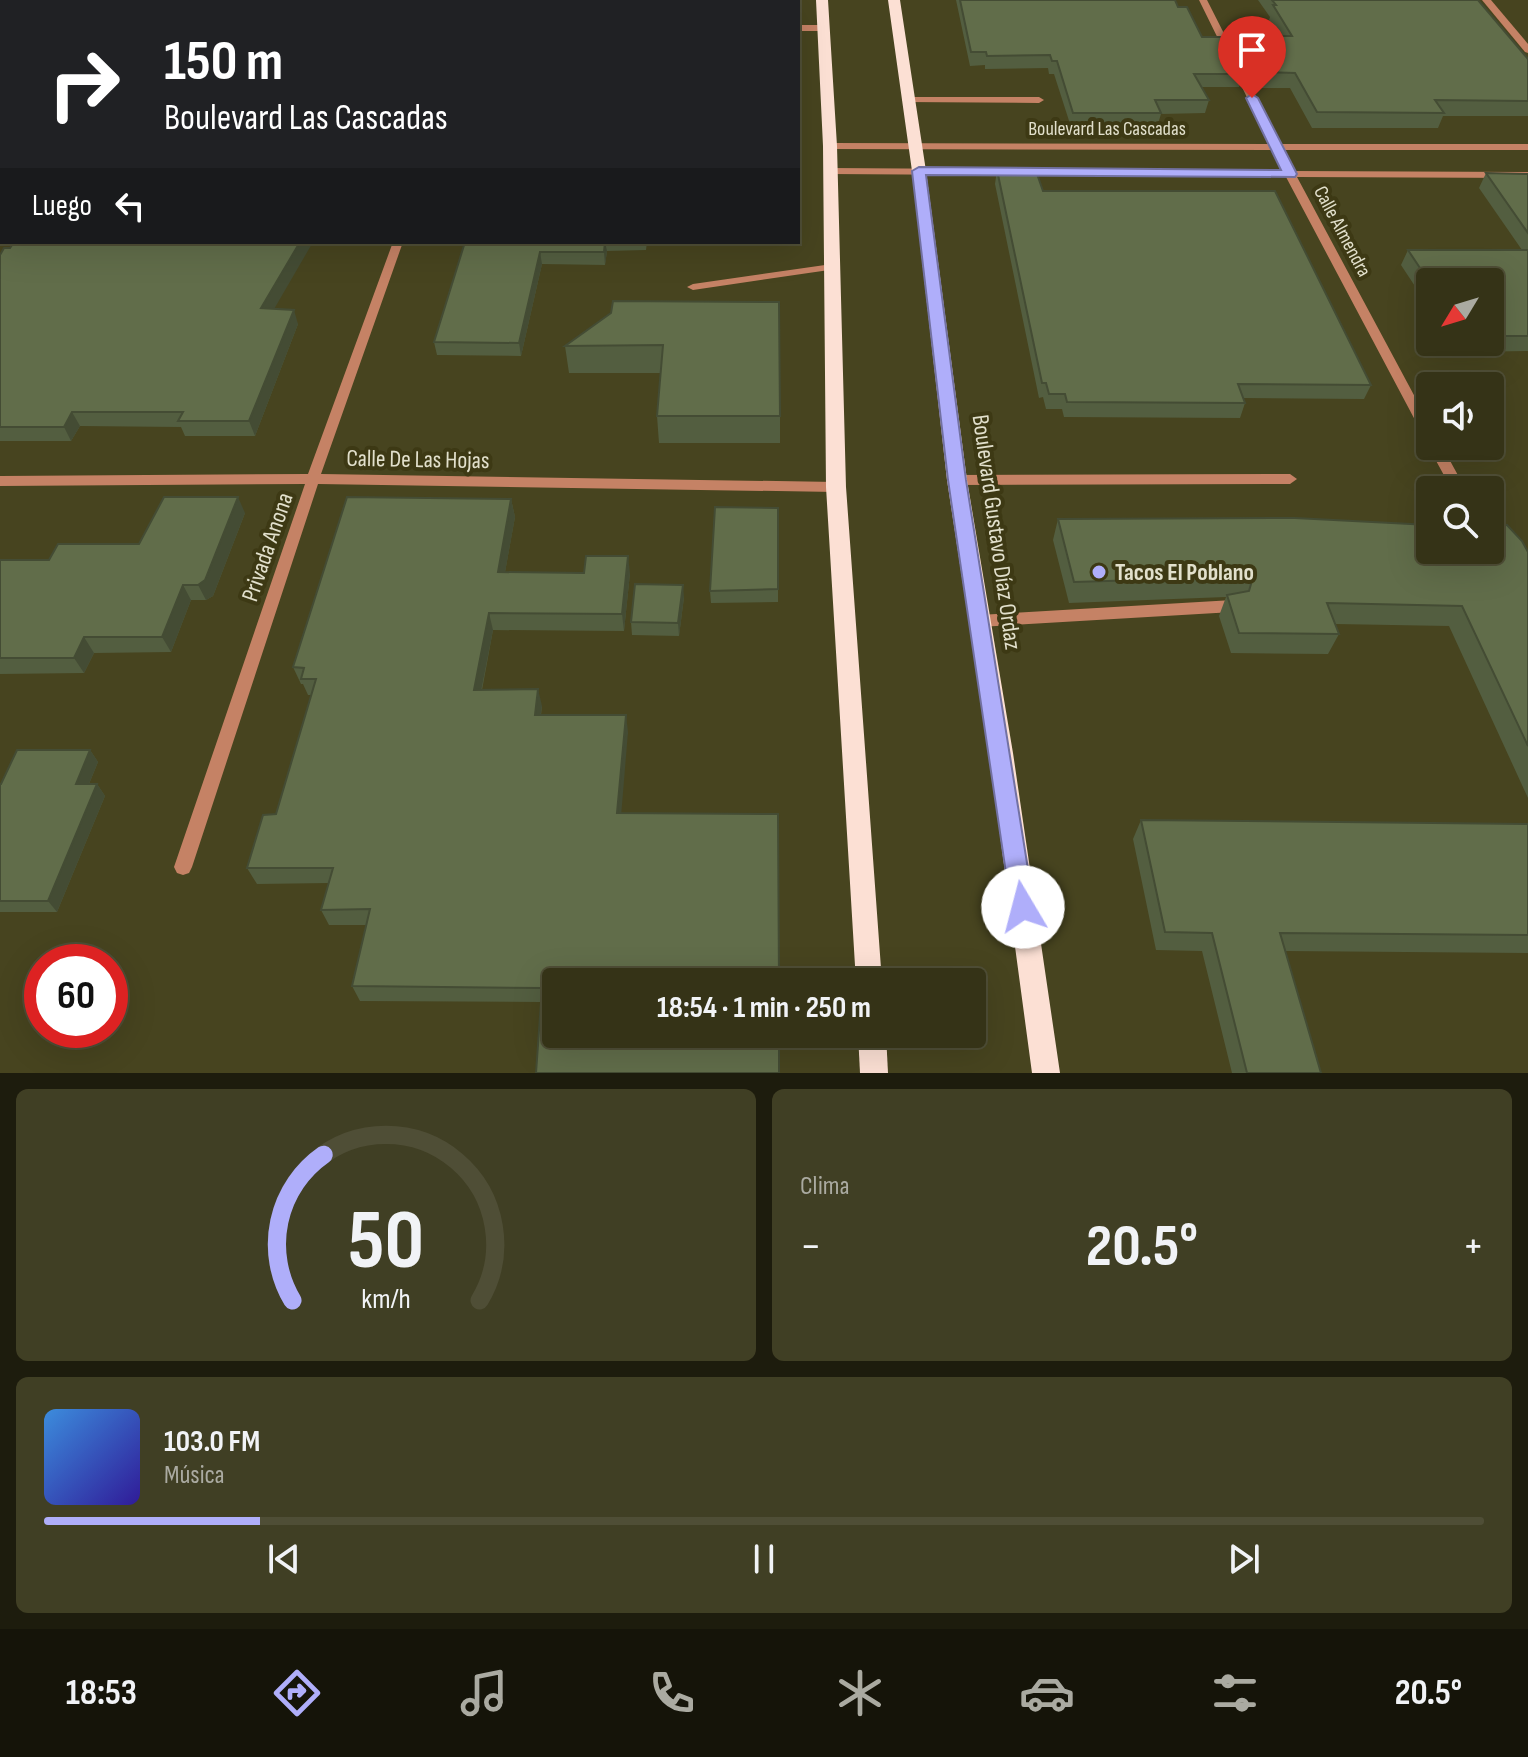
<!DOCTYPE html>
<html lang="es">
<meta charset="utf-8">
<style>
body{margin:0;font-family:"Sofia Sans Condensed",sans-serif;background:#403f24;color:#f1f3f6;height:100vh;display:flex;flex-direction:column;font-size:30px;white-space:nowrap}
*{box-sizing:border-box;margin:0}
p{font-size:26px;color:#aaaaa1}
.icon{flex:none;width:44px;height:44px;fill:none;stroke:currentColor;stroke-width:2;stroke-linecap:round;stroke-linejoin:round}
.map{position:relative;height:1073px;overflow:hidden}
.sheet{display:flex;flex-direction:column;gap:16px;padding:16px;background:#1d1c0d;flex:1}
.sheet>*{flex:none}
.hud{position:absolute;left:0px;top:0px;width:800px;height:244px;box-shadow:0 8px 32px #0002,0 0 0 2px #4f4e36;background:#202124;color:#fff;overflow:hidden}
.needle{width:52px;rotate:232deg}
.buttons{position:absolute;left:1416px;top:268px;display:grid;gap:16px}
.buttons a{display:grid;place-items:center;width:88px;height:88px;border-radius:8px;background:#353317;box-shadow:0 8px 32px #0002,0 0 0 2px #4f4e36;font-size:40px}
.speed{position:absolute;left:24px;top:944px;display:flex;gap:16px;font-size:40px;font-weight:700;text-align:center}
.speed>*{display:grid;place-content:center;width:104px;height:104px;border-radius:50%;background:#353317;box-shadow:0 8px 32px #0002,0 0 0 2px #4f4e36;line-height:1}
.speed .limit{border:12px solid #d22;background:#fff;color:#111}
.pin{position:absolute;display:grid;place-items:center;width:68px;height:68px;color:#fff;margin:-82px -34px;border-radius:50% 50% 50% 0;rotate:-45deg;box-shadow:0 0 8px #0007}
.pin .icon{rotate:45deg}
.me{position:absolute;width:88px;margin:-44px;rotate:352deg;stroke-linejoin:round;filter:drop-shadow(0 0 6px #0008)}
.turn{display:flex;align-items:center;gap:28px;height:168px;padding:0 32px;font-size:36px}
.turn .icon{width:104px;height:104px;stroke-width:2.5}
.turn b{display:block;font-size:56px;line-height:68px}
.then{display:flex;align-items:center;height:76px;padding:0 32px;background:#0003;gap:16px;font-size:30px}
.big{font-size:60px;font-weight:700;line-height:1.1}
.sheet .card{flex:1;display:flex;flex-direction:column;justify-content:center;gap:12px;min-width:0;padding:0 28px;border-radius:12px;background:#403f24}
.sheet .dial{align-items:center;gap:0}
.dial svg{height:208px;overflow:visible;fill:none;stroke:#4f4e36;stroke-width:7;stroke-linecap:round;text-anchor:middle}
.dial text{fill:#f1f3f6;stroke:none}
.song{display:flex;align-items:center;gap:24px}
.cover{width:96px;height:96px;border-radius:12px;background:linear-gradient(135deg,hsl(210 70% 55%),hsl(250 70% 35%))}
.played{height:8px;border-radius:4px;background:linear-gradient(90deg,#afaefa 15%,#4f4e36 15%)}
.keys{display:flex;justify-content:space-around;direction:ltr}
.heat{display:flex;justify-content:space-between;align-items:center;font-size:44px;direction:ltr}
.sheet .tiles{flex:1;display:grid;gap:16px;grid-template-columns:1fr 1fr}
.card:last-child{grid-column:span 2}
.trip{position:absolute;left:542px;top:968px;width:444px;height:80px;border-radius:8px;background:#353317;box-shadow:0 8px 32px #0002,0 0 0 2px #4f4e36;font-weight:700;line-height:80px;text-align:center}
.tab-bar{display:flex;height:128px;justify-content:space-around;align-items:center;background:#151409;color:#aaaaa1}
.tab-bar .icon{width:56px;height:56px}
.tab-bar .on{color:#afaefa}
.tab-bar b{font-size:36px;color:#f1f3f6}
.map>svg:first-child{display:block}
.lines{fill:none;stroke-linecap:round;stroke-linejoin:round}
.minor{fill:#c58265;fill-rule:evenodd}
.major{fill:#fce0d4;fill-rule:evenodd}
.wall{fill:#535e40}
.shaded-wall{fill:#444c34}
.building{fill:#616d4a;stroke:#444c34;stroke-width:2}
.route{fill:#afaefa;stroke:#7271a2;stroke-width:2}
.poi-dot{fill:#afaefa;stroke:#3d3914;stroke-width:3}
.labels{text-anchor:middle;stroke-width:8;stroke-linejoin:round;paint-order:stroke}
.far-street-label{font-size:20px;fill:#e2e0cc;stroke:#3d3914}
.street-label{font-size:24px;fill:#e2e0cc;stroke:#3d3914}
.poi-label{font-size:24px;font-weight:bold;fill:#e2e0cc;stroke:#3d3914;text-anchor:start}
</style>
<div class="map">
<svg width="1528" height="1073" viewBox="0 0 1528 1073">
<rect width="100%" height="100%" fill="#47441f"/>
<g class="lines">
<g class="minor">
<path d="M1199,0H1207L1280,144H1528V150H1283L1293,171L1528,172V178L1297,177L1430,425V441L1424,437L1286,177L830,174L825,171L830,168L1283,171L1273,150L830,149L825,146L830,143L1270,144Z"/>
<path d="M1482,0H1491L1528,44V53L1525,52Z"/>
<path d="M798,25H824L828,28L824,31H798Z"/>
<rect x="0" y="27" width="2" height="6"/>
<path d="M907,97H1039L1044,100L1039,103L904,102L902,100Z"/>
<rect x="0" y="143" width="2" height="6"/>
<path d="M393,242H403L321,474L836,482L843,487L836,492L318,484L192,867L189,873L183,875L177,873L174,867L305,484L0,486V476L308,474Z"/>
<path d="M832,264L838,267L836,269L693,290L687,287L693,284Z"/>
<path d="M1430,443V446H1442L1466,490H1452L1428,446Z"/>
<path d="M1290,474L1297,479L1290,484L957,485L950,480L957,475Z"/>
<path d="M1233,600L1238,602L1240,606L1238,610L1233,612L979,627L974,625L972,621L974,617L979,615Z"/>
</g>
<g class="major">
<path d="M816,0H828L837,146L846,487L882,982H856L826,487L823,146Z"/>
<path d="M888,0H900L926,171L967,480L1013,753L1060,1073H1032L989,753L947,480L912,171Z"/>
<path d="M858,1034H886L888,1073H860Z"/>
</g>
</g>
<g class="wall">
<path d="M327,0H597V2H326Z"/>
<path d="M956,0H1175L1178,7L1202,37L1243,74L1239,87H1202L1209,100L1205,113L1161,114L1157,127H1071L1054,74H1049L1048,68L985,69V65L970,66Z"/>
<path d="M1258,0H1478L1528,59V116H1443L1438,128H1312L1290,88H1255L1236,51L1240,36H1279L1269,20L1270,17Z"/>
<rect x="0" y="36" width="2" height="90"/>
<path d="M997,170L1043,191L1371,385L1364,399L1243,398L1245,403L1240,418L1064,417L1062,409H1046L1043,397L1039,398L995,184Z"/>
<path d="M1486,173L1528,174V351L1467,352L1461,342H1490V282H1430V309L1401,265L1408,250H1522L1479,188Z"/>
<path d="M465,242H647L646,250L607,251L605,265L542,264L521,356L437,355L434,342Z"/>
<path d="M10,248L274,309L298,324L255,436H185L181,427L80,426L71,441H0V255Z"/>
<path d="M611,313L780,416V443H659L657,416L661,373H569L565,346Z"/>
<path d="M511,499L515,517L505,572L630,573L624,631L493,630L482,690L542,706L541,715L628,732L541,1002L360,1001L352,986L366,925H329L321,910L329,883L257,884L247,868L276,814L311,695H308L303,684H301L293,667Z"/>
<path d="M778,508V602L711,603L710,591Z"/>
<path d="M245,513L213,596L206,600H191L171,652L94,653L84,673L0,674V560H49L139,544Z"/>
<path d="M1058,519L1528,552V798L1449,626L1335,624L1339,634L1328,654L1231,653L1219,616L1226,597L1069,603L1053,540Z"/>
<path d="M684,597L679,636L632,635L631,622Z"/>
<path d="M90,750L98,762L89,784H97L105,796L57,912H0V784Z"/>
<path d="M1141,820L1528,824V953L1285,951L1321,1073H1232L1202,951L1156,950L1133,839Z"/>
</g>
<g class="shaded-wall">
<path d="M162,0H175L174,2H160Z"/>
<path d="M300,242H313L266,323L261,308Z"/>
<path d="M605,242L607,251L605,265L604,252Z"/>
<path d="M540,252L542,264L521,356L519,343Z"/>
<path d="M294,310L298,324L255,436L249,421Z"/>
<path d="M72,412L80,426L71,441L64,427Z"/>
<path d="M238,497L245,513L213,596L206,600L198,585Z"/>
<path d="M511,499L515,517L502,589L498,572Z"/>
<path d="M628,556L630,573L624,631L622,614Z"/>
<path d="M183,585L191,600L171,652L162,637Z"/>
<path d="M683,585L684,597L679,636L678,623Z"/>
<path d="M489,613L493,630L478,707L474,690Z"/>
<path d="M84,637L94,653L84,673L74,658Z"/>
<path d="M538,689L542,706L538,731L535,715Z"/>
<path d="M626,715L628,732L620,829L617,813Z"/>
<path d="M90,750L98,762L84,796L76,784Z"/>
<path d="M97,784L105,796L57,912L48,901Z"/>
</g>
<g class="building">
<path d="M74,0H162L160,2H72Z"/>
<path d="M327,0H415V2H326Z"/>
<path d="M493,0H594L593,2H492Z"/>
<path d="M960,0H1175L1178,7H1187L1202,37H1224L1243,74H1194L1209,100H1155L1161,113H1073L1057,61H1052L1050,55L987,56L986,52H971Z"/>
<path d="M1272,0H1478L1528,59V101L1435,100L1444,113L1317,112L1295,73L1259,72L1240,36H1292L1273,5H1276Z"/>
<rect x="0" y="36" width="2" height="76"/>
<path d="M997,170L1036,171L1043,191H1275L1371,385L1238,384L1245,403L1067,402L1065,394H1049L1046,383H1042Z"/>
<path d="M1486,173L1528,174V233Z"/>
<path d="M14,242H300L261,308L294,310L249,421H178L183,412H72L64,427H0V255L4,248H10Z"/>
<path d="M465,242H605L604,252H540L519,343L434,342Z"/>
<path d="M1408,250H1528V336H1490V282H1430V283Z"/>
<path d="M613,301L779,302L780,416H657L663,345L565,346L611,313Z"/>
<path d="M164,497H238L205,580L198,585H183L162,637H84L74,658H0V560H49L58,544H139Z"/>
<path d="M347,497L511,499L498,572L584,573L586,556H628L622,614L489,613L474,690L538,689L535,715H626L617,813L778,814L779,982H556V1034H779V1073H536L542,988L352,986L370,909L321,910L333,868H247L263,815L276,814L316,679H301L304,668L293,667Z"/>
<path d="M715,507L778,508V589L710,591Z"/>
<path d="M1295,518L1430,525V550H1490V525H1507L1522,541L1528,552V746L1462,606L1327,603L1339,634L1239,633L1227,595L1249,591L1251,584L1243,577L1074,582L1058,519Z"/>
<path d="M635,584L683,585L678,623L631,622Z"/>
<path d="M17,750H90L76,784H97L48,901H0V784H1Z"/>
<path d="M1141,820L1528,824V935L1280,933L1321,1073H1247L1212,933L1165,932Z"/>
</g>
<path class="route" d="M1252,94L1258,98L1297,174L1295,177L926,175L966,480L1034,907L1031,915L1023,918L1015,915L1011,907L948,480L912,171L919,167L1281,170L1246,98Z"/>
<circle class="poi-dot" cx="1099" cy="572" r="8"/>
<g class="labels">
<g class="far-street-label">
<text x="1107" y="135">Boulevard Las Cascadas</text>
<text transform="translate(1343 231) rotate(62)" y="7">Calle Almendra</text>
</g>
<g class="street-label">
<text transform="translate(418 459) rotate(1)" y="8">Calle De Las Hojas</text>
<text transform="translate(997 532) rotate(82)" y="8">Boulevard Gustavo Díaz Ordaz</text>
<text transform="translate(267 547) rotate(-71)" y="8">Privada Anona</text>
</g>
<g class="poi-label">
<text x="1115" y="580">Tacos El Poblano</text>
</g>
</g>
</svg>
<div class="buttons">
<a><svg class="needle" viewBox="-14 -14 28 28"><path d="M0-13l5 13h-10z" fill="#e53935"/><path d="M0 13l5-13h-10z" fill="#aaaaa1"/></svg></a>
<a><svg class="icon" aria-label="sound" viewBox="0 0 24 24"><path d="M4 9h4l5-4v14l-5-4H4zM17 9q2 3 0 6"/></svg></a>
<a><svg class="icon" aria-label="search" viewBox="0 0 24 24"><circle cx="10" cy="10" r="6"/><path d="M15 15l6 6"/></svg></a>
</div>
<div class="speed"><div class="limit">60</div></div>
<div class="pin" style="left:1252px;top:98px;background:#d93025"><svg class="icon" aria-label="arrive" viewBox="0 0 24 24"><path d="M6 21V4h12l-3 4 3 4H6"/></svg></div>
<svg class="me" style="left:1023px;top:907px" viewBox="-20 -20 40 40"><circle r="19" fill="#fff"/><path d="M0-13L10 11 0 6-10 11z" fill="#afaefa"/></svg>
<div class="trip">18:54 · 1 min · 250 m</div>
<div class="hud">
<div class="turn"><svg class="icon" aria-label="right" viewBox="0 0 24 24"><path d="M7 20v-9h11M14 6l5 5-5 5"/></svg><div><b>150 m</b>Boulevard Las Cascadas</div></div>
<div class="then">Luego<svg class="icon" aria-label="left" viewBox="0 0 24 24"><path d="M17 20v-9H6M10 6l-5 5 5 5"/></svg></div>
</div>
</div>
<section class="sheet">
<div class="tiles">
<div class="card dial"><svg viewBox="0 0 100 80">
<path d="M14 69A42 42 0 1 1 86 69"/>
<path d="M14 69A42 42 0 0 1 26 13" stroke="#afaefa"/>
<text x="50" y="56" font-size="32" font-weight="700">50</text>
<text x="50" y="72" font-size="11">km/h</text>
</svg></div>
<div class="card"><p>Clima</p>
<div class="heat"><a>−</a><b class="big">20.5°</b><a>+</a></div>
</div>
<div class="card">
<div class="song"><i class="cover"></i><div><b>103.0 FM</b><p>Música</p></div></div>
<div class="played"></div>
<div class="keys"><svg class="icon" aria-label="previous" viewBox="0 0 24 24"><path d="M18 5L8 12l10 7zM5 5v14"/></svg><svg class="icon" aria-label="pause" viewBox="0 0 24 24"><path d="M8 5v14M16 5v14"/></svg><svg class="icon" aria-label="next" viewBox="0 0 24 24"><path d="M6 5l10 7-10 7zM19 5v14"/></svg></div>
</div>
</div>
</section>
<nav class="tab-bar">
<b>18:53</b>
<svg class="icon on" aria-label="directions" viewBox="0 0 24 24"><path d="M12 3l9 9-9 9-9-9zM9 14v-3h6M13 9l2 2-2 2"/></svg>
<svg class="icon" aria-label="music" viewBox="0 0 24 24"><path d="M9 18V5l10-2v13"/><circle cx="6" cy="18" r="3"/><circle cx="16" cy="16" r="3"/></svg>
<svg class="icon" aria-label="phone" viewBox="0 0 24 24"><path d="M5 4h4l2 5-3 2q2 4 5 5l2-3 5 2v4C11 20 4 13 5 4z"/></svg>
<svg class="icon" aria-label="climate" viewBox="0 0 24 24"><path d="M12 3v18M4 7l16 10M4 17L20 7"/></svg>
<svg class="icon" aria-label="car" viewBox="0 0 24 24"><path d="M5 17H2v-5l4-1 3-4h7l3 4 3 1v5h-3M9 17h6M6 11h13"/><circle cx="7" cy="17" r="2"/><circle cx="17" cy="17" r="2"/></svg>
<svg class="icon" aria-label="filters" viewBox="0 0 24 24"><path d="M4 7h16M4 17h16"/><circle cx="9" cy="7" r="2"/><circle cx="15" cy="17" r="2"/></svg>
<b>20.5°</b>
</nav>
